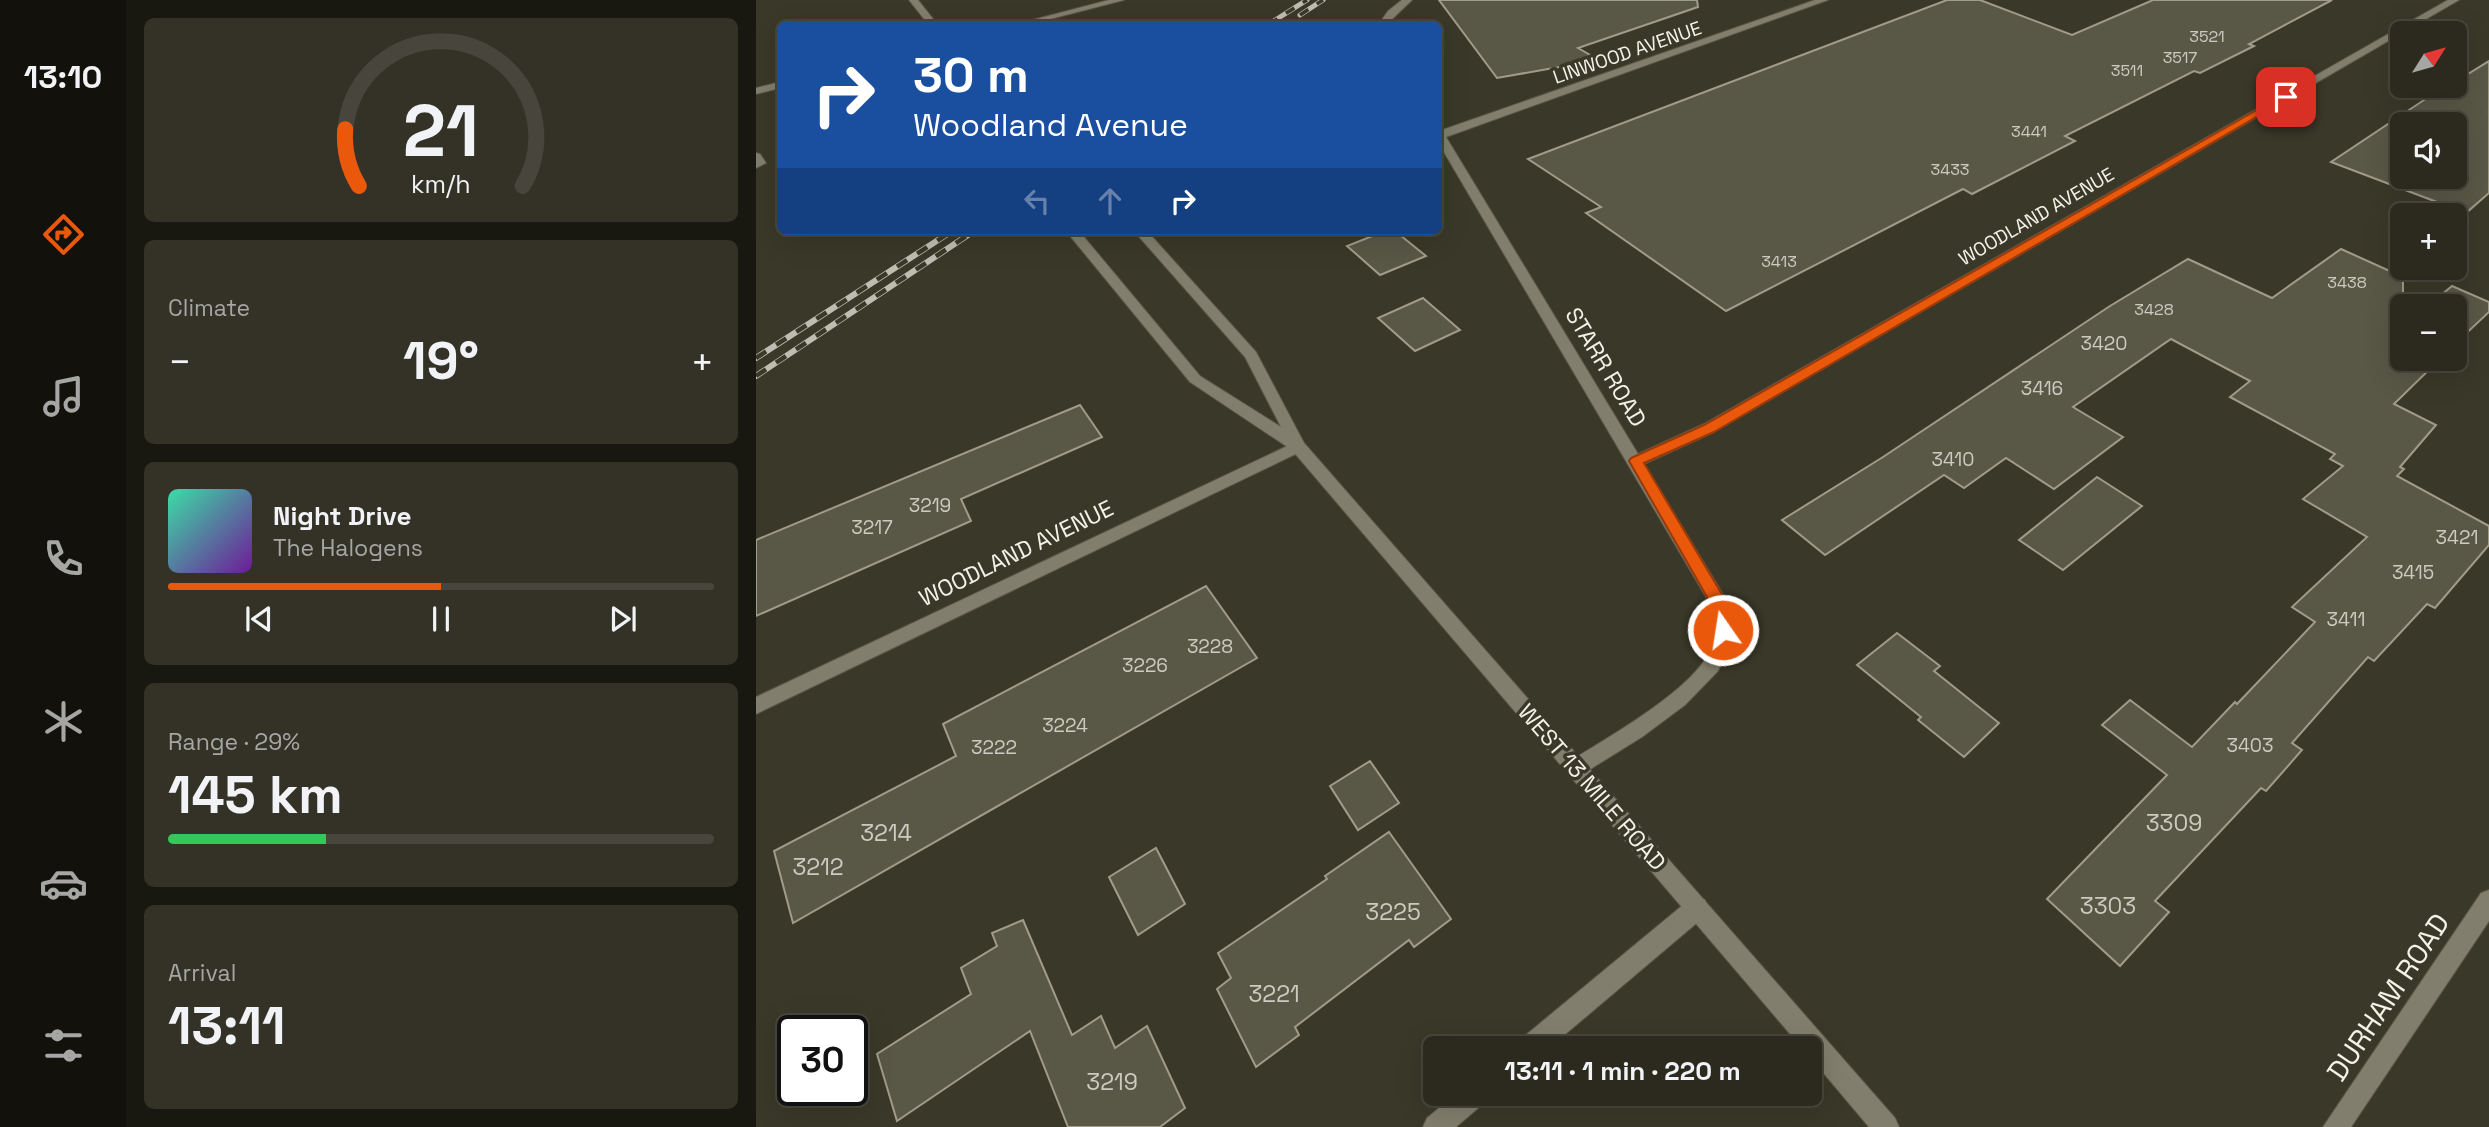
<!DOCTYPE html>
<meta charset="utf-8">
<style>
body{margin:0;font-family:"Space Grotesk",sans-serif;background:#343227;color:#f1f3f6;height:100vh;display:flex;flex-direction:column;font-size:26px;white-space:nowrap}
*{box-sizing:border-box;margin:0}
p{font-size:23px;color:#a6a7a4}
.icon{flex:none;width:38px;height:38px;fill:none;stroke:currentColor;stroke-width:2;stroke-linecap:round;stroke-linejoin:round}
.map{position:relative;flex:1;overflow:hidden}
.panel{display:flex;flex-direction:column;gap:18px;padding:18px;background:#181710;width:630px}
.panel>*{flex:none}
.hud{position:absolute;left:21px;top:21px;width:665px;height:214px;border-radius:10px;box-shadow:0 7px 28px #0002,0 0 0 2px #48463c;background:#1a4fa0;color:#fff;overflow:hidden}
.needle{width:46px;rotate:53deg}
.tools{position:absolute;left:1634px;top:21px;display:grid;gap:14px}
.tools a{display:grid;place-items:center;width:77px;height:77px;border-radius:10px;background:#2c2a1e;box-shadow:0 7px 28px #0002,0 0 0 2px #48463c;font-size:35px}
.speed{position:absolute;left:21px;top:1015px;display:flex;gap:14px;font-size:35px;font-weight:700;text-align:center}
.speed>*{display:grid;place-content:center;width:91px;height:91px;border-radius:50%;background:#2c2a1e;box-shadow:0 7px 28px #0002,0 0 0 2px #48463c;line-height:1}
.speed .limit{border:4px solid #111;border-radius:10px;background:#fff;color:#111}
.pin{position:absolute;display:grid;place-items:center;width:60px;height:60px;color:#fff;margin:-30px;border-radius:14px;box-shadow:0 4px 10px #0006}
.me{position:absolute;width:77px;margin:-38px;rotate:347deg;stroke-linejoin:round;filter:drop-shadow(0 0 5px #0008)}
.turn{display:flex;align-items:center;gap:24px;height:147px;padding:0 21px;font-size:32px}
.turn .icon{width:91px;height:91px;stroke-width:2.5}
.turn b{display:block;font-size:49px;line-height:60px}
.lanes{display:flex;align-items:center;height:66px;padding:0 21px;background:#0003;justify-content:center;gap:35px;direction:ltr}
.lanes .off{opacity:.35}
.big{font-size:52px;font-weight:800;line-height:1.1}
.panel .tile{flex:1;display:flex;flex-direction:column;justify-content:center;gap:10px;min-width:0;padding:0 24px;border-radius:10px;background:#343227}
.panel .dial{align-items:center;gap:0}
.dial svg{height:182px;overflow:visible;fill:none;stroke:#48463c;stroke-width:7;stroke-linecap:round;text-anchor:middle}
.dial text{fill:#f1f3f6;stroke:none}
.song{display:flex;align-items:center;gap:21px}
.cover{width:84px;height:84px;border-radius:10px;background:linear-gradient(135deg,hsl(160 70% 55%),hsl(280 70% 35%))}
.played{height:7px;border-radius:4px;background:linear-gradient(90deg,#ea580c 50%,#48463c 50%)}
.keys{display:flex;justify-content:space-around;direction:ltr}
.heat{display:flex;justify-content:space-between;align-items:center;font-size:38px;direction:ltr}
.charge{height:10px;border-radius:5px;background:linear-gradient(90deg,#34c759 29%,#48463c 0)}
.trip{position:absolute;left:667px;top:1036px;width:399px;height:70px;border-radius:10px;background:#2c2a1e;box-shadow:0 7px 28px #0002,0 0 0 2px #48463c;font-weight:800;line-height:70px;text-align:center}
main{display:flex;flex:1;min-height:0}
.dock{display:flex;flex-direction:column;width:126px;justify-content:space-around;align-items:center;background:#12110c;color:#a6a7a4}
.dock .icon{width:49px;height:49px}
.dock .selected{color:#ea580c}
.dock b{font-size:32px;color:#f1f3f6}
.map>svg:first-child{display:block}
.building{fill:#595746;stroke:#9f9c8a;stroke-width:2;fill-rule:evenodd}
.lines{fill:none;stroke-linecap:round;stroke-linejoin:round}
.lane-casing{stroke:#585648;stroke-width:2}
.street-casing{stroke:#585648;stroke-width:2}
.secondary-casing{stroke:#585648;stroke-width:2}
.lane{fill:#817e6d;fill-rule:evenodd}
.street{fill:#817e6d;fill-rule:evenodd}
.secondary{fill:#817e6d;fill-rule:evenodd}
.rail-far1-casing{stroke:#bebdb1;stroke-width:5}
.rail-casing{stroke:#bebdb1;stroke-width:6}
.rail-far1{stroke:#3a3828;stroke-width:3.5;stroke-dasharray:10;stroke-linecap:butt}
.rail{stroke:#3a3828;stroke-width:4.5;stroke-dasharray:12;stroke-linecap:butt}
.route{fill:#ea580c;stroke:#983908;stroke-width:2}
.labels{text-anchor:middle;stroke-width:7;stroke-linejoin:round;paint-order:stroke}
.far-number-label{font-size:16px;fill:#cccbc0}
.far-street-label{font-size:19px;fill:#f3f2e8;stroke:#3a3828}
.number-label{font-size:19px;fill:#cccbc0}
.street-label{font-size:23px;fill:#f3f2e8;stroke:#3a3828}
.near-number-label{font-size:23px;fill:#cccbc0}
.near-street-label{font-size:28px;fill:#f3f2e8;stroke:#3a3828}
</style>
<main>
<nav class="dock">
<b>13:10</b>
<svg class="icon selected" aria-label="directions" viewBox="0 0 24 24"><path d="M12 3l9 9-9 9-9-9zM9 14v-3h6M13 9l2 2-2 2"/></svg>
<svg class="icon" aria-label="music" viewBox="0 0 24 24"><path d="M9 18V5l10-2v13"/><circle cx="6" cy="18" r="3"/><circle cx="16" cy="16" r="3"/></svg>
<svg class="icon" aria-label="phone" viewBox="0 0 24 24"><path d="M5 4h4l2 5-3 2q2 4 5 5l2-3 5 2v4C11 20 4 13 5 4z"/></svg>
<svg class="icon" aria-label="climate" viewBox="0 0 24 24"><path d="M12 3v18M4 7l16 10M4 17L20 7"/></svg>
<svg class="icon" aria-label="car" viewBox="0 0 24 24"><path d="M5 17H2v-5l4-1 3-4h7l3 4 3 1v5h-3M9 17h6M6 11h13"/><circle cx="7" cy="17" r="2"/><circle cx="17" cy="17" r="2"/></svg>
<svg class="icon" aria-label="filters" viewBox="0 0 24 24"><path d="M4 7h16M4 17h16"/><circle cx="9" cy="7" r="2"/><circle cx="15" cy="17" r="2"/></svg>
</nav>
<section class="panel">
<div class="tile dial"><svg viewBox="0 0 100 80">
<path d="M14 69A42 42 0 1 1 86 69"/>
<path d="M14 69A42 42 0 0 1 8 44" stroke="#ea580c"/>
<text x="50" y="56" font-size="32" font-weight="700">21</text>
<text x="50" y="72" font-size="11">km/h</text>
</svg></div>
<div class="tile"><p>Climate</p>
<div class="heat"><a>−</a><b class="big">19°</b><a>+</a></div>
</div>
<div class="tile">
<div class="song"><i class="cover"></i><div><b>Night Drive</b><p>The Halogens</p></div></div>
<div class="played"></div>
<div class="keys"><svg class="icon" aria-label="previous" viewBox="0 0 24 24"><path d="M18 5L8 12l10 7zM5 5v14"/></svg><svg class="icon" aria-label="pause" viewBox="0 0 24 24"><path d="M8 5v14M16 5v14"/></svg><svg class="icon" aria-label="next" viewBox="0 0 24 24"><path d="M6 5l10 7-10 7zM19 5v14"/></svg></div>
</div>
<div class="tile"><p>Range · 29%</p><b class="big">145 km</b><div class="charge"></div></div>
<div class="tile"><p>Arrival</p><b class="big">13:11</b></div>
</section>
<div class="map">
<svg width="1733" height="1127" viewBox="0 0 1733 1127">
<rect width="100%" height="100%" fill="#3a3828"/>
<g class="building">
<path d="M683,0H941L942,7L822,48L843,60L741,78Z"/>
<path d="M1191,0H1224L1316,35L1397,0H1576L1493,44L1498,46L1444,73L1438,71L1309,136L1319,141L1216,194L1207,189L970,311L830,213L845,207L772,159Z"/>
<path d="M1733,61V193L1710,213L1575,162L1674,96L1693,86H1699V82ZM1647,124H1699V177H1647Z"/>
<path d="M629,231H639L670,256L624,275L591,246Z"/>
<path d="M1585,249L1647,277V359H1684L1638,404L1680,425L1644,467L1648,469L1641,476L1733,526V545L1679,608L1671,604L1618,661L1612,657L1536,743L1546,750L1510,791L1505,788L1399,901L1413,912L1364,966L1291,899L1411,775L1346,725L1374,700L1436,747L1479,702L1481,704L1559,622L1536,607L1611,537L1547,499L1587,466L1574,459L1579,454L1474,397L1494,381L1415,339L1317,407L1367,437L1298,489L1250,458L1208,488L1188,475L1069,555L1026,520L1127,457L1354,306L1432,259L1516,298Z"/>
<path d="M1696,286L1733,302V312L1699,344V306H1672Z"/>
<path d="M667,298L704,330L659,351L622,318Z"/>
<path d="M324,405L346,437L205,499L215,521L0,616V540Z"/>
<path d="M1341,477L1386,506L1307,570L1263,540Z"/>
<path d="M450,586L501,658L37,923L18,851L200,756L187,724Z"/>
<path d="M1141,633L1184,666L1178,671L1243,723L1208,757L1162,720L1165,717L1101,665Z"/>
<path d="M614,761L643,803L602,830L574,786Z"/>
<path d="M633,832L695,919L658,947L653,940L539,1027L543,1035L500,1067L461,989L475,978L462,953L571,879L569,876Z"/>
<path d="M400,848L429,904L382,935L353,877Z"/>
<path d="M267,920L316,1035L345,1016L359,1048L391,1026L429,1108L404,1127H312L274,1031L141,1121L121,1054L215,994L205,968L241,946L236,933Z"/>
</g>
<g class="lines">
<defs>
<path id="lane" d="M0,153L4,154L10,163L0,168Z"/>
<g id="street">
<path d="M353,0H368L275,24H261Z"/>
<path d="M646,0H656L631,24H623L632,11Z"/>
<path d="M1059,0H1072L690,137L882,454L948,424L1692,0H1703L958,432L888,464L968,596L975,622V642L962,671L929,705L886,737L820,778L813,776L810,769L813,762C850,738 942,688 956,646C961,630 955,612 950,597L682,142V129L686,130Z"/>
<path d="M24,82V88L0,94V88Z"/>
<path d="M542,441L550,446L548,450L0,714V697Z"/>
<path d="M1733,890V921L1595,1127H1567L1725,893Z"/>
<path d="M941,897L949,900L952,908L949,916L793,1048H762L765,1039L933,900Z"/>
<path d="M700,1094H732L728,1103L700,1127H667L671,1118Z"/>
</g>
<g id="secondary">
<path d="M153,0H162L181,24H172Z"/>
<path d="M310,231H323L444,376L525,427L489,357L378,231H391L500,352L548,443L1139,1118L1143,1127H1113L1054,1057V1048H1046L536,450L434,382Z"/>
</g>
</defs>
<use href="#lane" class="lane-casing"/>
<use href="#street" class="street-casing"/>
<use href="#secondary" class="secondary-casing"/>
<use href="#lane" class="lane"/>
<use href="#street" class="street"/>
<use href="#secondary" class="secondary"/>
<defs>
<g id="rail-far1">
<path d="M544,15L567,0"/>
<path d="M513,24L551,0"/>
</g>
<g id="rail">
<path d="M0,358L196,231"/>
<path d="M0,376L218,231"/>
</g>
</defs>
<use href="#rail-far1" class="rail-far1-casing"/>
<use href="#rail" class="rail-casing"/>
<use href="#rail-far1" class="rail-far1"/>
<use href="#rail" class="rail"/>
</g>
<path class="route" d="M1527,95L1535,97L958,432L888,463L967,596L975,630L973,635H961L951,597L873,461L875,458L948,425Z"/>
<g class="labels">
<g class="far-number-label">
<text x="1451" y="42">3521</text>
<text x="1424" y="63">3517</text>
<text x="1371" y="76">3511</text>
<text x="1273" y="137">3441</text>
<text x="1194" y="175">3433</text>
<text x="1023" y="267">3413</text>
<text x="1591" y="288">3438</text>
<text x="1398" y="315">3428</text>
</g>
<g class="far-street-label">
<text transform="translate(871 52) rotate(-19)" y="7">LINWOOD AVENUE</text>
<text transform="translate(1280 216) rotate(-30)" y="7">WOODLAND AVENUE</text>
</g>
<g class="number-label">
<text x="1348" y="350">3420</text>
<text x="1286" y="395">3416</text>
<text x="1197" y="466">3410</text>
<text x="174" y="512">3219</text>
<text x="116" y="534">3217</text>
<text x="1701" y="544">3421</text>
<text x="1657" y="579">3415</text>
<text x="1590" y="626">3411</text>
<text x="454" y="653">3228</text>
<text x="389" y="672">3226</text>
<text x="309" y="732">3224</text>
<text x="1494" y="752">3403</text>
<text x="238" y="754">3222</text>
</g>
<g class="street-label">
<text transform="translate(850 367) rotate(59)" y="8">STARR ROAD</text>
<text transform="translate(260 553) rotate(-26)" y="8">WOODLAND AVENUE</text>
<text transform="translate(836 787) rotate(49)" y="8">WEST 13 MILE ROAD</text>
</g>
<g class="near-number-label">
<text x="1418" y="831">3309</text>
<text x="130" y="841">3214</text>
<text x="62" y="875">3212</text>
<text x="1352" y="914">3303</text>
<text x="637" y="920">3225</text>
<text x="518" y="1002">3221</text>
<text x="356" y="1090">3219</text>
</g>
<g class="near-street-label">
<text transform="translate(1632 997) rotate(-56)" y="10">DURHAM ROAD</text>
</g>
</g>
</svg>
<div class="tools">
<a><svg class="needle" viewBox="-14 -14 28 28"><path d="M0-13l5 13h-10z" fill="#e53935"/><path d="M0 13l5-13h-10z" fill="#a6a7a4"/></svg></a>
<a><svg class="icon" aria-label="sound" viewBox="0 0 24 24"><path d="M4 9h4l5-4v14l-5-4H4zM17 9q2 3 0 6"/></svg></a>
<a>+</a>
<a>−</a>
</div>
<div class="speed"><div class="limit">30</div></div>
<div class="pin" style="left:1530px;top:97px;background:#d93025"><svg class="icon" aria-label="arrive" viewBox="0 0 24 24"><path d="M6 21V4h12l-3 4 3 4H6"/></svg></div>
<svg class="me" style="left:967px;top:630px" viewBox="-20 -20 40 40"><circle r="17" fill="#ea580c" stroke="#fff" stroke-width="3"/><path d="M0-11L8 9 0 5-8 9z" fill="#fff"/></svg>
<div class="trip">13:11 · 1 min · 220 m</div>
<div class="hud">
<div class="turn"><svg class="icon" aria-label="right" viewBox="0 0 24 24"><path d="M7 20v-9h11M14 6l5 5-5 5"/></svg><div><b>30 m</b>Woodland Avenue</div></div>
<div class="lanes"><svg class="icon off" aria-label="left" viewBox="0 0 24 24"><path d="M17 20v-9H6M10 6l-5 5 5 5"/></svg><svg class="icon off" aria-label="ahead" viewBox="0 0 24 24"><path d="M12 20V5M6 11l6-6 6 6"/></svg><svg class="icon" aria-label="right" viewBox="0 0 24 24"><path d="M7 20v-9h11M14 6l5 5-5 5"/></svg></div>
</div>
</div>
</main>
